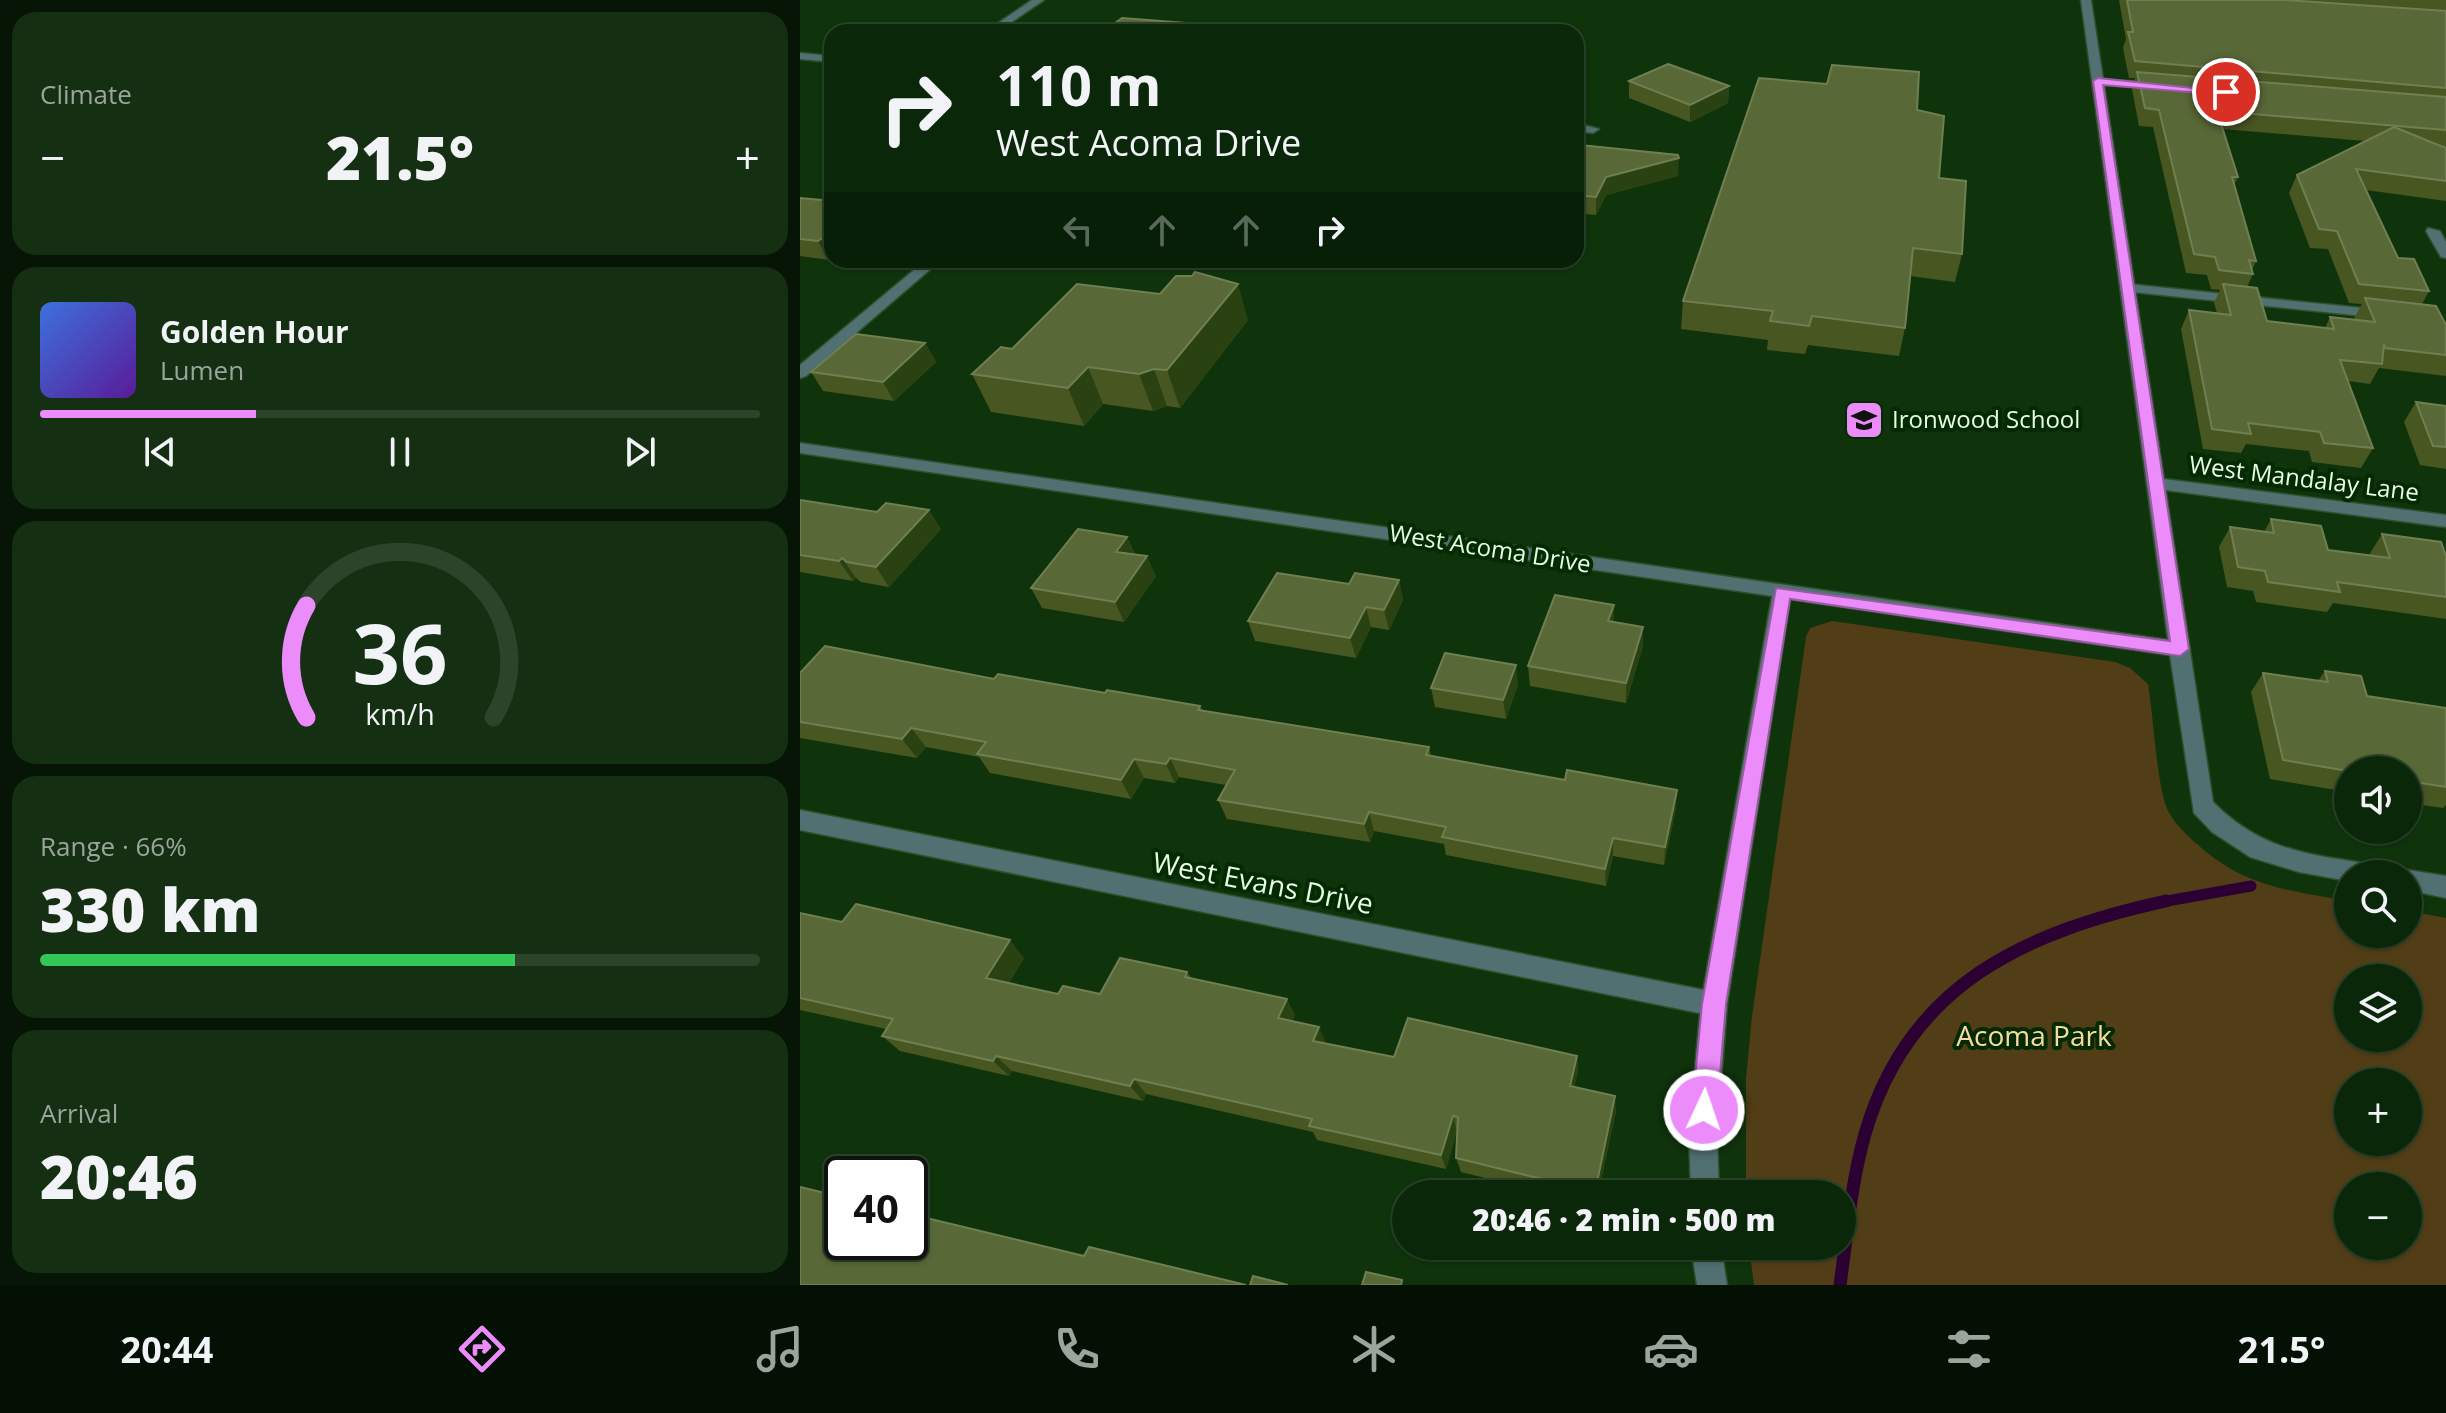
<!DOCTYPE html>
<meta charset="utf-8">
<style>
body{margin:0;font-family:"Open Sans",sans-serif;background:#142f12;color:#f1f3f6;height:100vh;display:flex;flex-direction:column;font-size:30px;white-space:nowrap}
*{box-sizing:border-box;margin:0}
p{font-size:26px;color:#9aa59c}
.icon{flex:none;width:44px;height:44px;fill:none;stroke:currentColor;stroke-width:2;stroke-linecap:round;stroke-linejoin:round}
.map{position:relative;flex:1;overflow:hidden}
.panel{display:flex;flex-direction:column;gap:12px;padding:12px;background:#061505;width:800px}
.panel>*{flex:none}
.top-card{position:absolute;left:24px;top:24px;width:760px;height:244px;border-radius:24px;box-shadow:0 2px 6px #0004,0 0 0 2px #2b442a;background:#0b2709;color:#f1f3f6;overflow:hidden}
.tools{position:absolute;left:1534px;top:756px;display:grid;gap:16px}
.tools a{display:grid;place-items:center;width:88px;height:88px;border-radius:50%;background:#0b2709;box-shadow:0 2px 6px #0004,0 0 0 2px #2b442a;font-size:40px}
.speed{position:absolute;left:24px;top:1156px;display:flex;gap:16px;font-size:40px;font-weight:700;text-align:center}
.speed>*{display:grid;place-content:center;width:104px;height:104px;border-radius:50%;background:#0b2709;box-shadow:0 2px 6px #0004,0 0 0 2px #2b442a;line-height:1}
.speed .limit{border:4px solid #111;border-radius:12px;background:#fff;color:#111}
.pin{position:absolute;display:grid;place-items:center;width:68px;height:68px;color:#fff;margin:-34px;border:4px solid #fff;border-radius:50%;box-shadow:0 2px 8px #0007}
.me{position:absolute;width:88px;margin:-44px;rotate:3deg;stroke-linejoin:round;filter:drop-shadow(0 0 6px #0008)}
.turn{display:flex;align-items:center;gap:28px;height:168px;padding:0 40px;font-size:36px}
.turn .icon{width:104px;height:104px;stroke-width:2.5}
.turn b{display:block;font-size:56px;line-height:68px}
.lanes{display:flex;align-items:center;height:76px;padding:0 40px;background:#0003;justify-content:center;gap:40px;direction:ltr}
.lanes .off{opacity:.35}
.big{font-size:60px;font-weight:800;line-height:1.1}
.panel .widget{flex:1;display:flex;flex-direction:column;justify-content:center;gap:12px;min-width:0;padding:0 28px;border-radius:24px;background:#142f12}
.panel .dial{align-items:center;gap:0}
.dial svg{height:208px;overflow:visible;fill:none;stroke:#2b442a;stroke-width:7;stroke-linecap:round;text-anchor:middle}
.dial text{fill:#f1f3f6;stroke:none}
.song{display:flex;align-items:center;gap:24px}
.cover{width:96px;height:96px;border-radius:12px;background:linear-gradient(135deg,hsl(220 70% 55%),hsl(270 70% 35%))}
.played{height:8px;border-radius:4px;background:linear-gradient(90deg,#ec8cfb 30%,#2b442a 30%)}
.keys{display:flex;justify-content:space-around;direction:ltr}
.heat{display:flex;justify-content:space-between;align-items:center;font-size:44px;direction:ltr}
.charge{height:12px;border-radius:6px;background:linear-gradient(90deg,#34c759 66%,#2b442a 0)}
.trip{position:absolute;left:592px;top:1180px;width:464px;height:80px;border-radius:40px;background:#0b2709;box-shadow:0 2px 6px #0004,0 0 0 2px #2b442a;font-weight:800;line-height:80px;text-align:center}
.tab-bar{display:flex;height:128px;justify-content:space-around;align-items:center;background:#041004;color:#9aa59c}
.tab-bar .icon{width:56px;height:56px}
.tab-bar .selected{color:#ec8cfb}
.tab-bar b{font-size:36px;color:#f1f3f6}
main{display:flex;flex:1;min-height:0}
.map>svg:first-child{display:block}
.green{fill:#523e16;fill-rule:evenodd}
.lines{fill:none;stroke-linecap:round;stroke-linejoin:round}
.stream-far1{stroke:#2c0033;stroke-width:11}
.stream{stroke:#2c0033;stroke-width:13}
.minor-casing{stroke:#2d502a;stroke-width:3}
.tertiary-casing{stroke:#2d502a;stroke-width:3}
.minor{fill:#517072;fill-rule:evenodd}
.tertiary{fill:#517072;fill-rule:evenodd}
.wall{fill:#485622;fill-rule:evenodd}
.shaded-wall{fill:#2a4111}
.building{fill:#596837;stroke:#6f7f52;stroke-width:2}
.route{fill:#ec8cfb;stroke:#995ba3;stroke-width:2}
.labels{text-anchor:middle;stroke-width:8;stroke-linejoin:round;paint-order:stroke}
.poi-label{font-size:24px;fill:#e6fce3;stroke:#042a02;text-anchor:start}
.street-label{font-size:24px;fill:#e6fce3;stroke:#042a02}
.near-street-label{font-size:28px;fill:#e6fce3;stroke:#042a02}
.near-park-label{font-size:28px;fill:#f8d9a0;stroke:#042a02}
</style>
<main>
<section class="panel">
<div class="widget"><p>Climate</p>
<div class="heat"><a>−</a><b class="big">21.5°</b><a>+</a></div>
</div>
<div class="widget">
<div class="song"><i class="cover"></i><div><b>Golden Hour</b><p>Lumen</p></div></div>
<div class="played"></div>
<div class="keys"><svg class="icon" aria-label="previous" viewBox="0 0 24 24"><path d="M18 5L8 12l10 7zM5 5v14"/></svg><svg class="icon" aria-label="pause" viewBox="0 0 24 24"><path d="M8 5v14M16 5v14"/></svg><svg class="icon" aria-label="next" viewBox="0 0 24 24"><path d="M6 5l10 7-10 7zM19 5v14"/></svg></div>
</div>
<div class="widget dial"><svg viewBox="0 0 100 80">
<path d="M14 69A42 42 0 1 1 86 69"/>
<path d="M14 69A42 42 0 0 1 14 26" stroke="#ec8cfb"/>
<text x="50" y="56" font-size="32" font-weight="700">36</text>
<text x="50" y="72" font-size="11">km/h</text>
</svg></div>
<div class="widget"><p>Range · 66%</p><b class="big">330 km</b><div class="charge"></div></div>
<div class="widget"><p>Arrival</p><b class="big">20:46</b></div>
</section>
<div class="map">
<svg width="1646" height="1285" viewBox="0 0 1646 1285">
<rect width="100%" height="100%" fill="#0f340c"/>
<path class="green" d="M1032,621L1315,662L1330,668L1348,684C1354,722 1355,763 1364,800C1368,817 1384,833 1397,844C1444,887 1487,890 1548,901V934H1608V911L1646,918V1285H954L949,1246H1042V1194H946V1078L952,1016L1006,637L1010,628ZM1548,978H1608V1038H1548ZM1548,1082H1608V1142H1548ZM1548,1186H1608V1246H1548Z"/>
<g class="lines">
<path class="stream-far1" d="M1356,903L1451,886"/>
<path class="stream" d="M1040,1285C1047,1235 1051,1183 1065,1134C1108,984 1225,932 1366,901"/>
<defs>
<g id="minor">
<path d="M232,0H244L197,32H185Z"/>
<path d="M0,53L32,56V62L0,59Z"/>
<path d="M1294,79L1359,83L1365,86L1359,89L1298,84L1294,83Z"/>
<path d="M776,123L799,129L793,133L776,131Z"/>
<path d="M1628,228L1640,231L1646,242V258L1641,257L1626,231Z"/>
<path d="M126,260H141L6,376L0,378V365Z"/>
<path d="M1328,284L1582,310L1589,314L1582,318L1323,291L1321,288Z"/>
<path d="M1356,478L1646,515V527L1350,488L1347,484L1350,480Z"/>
<path d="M0,810L914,992L923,995L927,1004L923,1013L914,1016L0,830Z"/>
</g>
<g id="tertiary">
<path d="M1281,0H1291L1413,802C1461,850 1506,854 1570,864L1578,867L1582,874H1548V881L1499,872L1450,857L1412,832L1394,813L1370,655L990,599L927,1004L917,1134L919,1194H891L889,1134L901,1004L972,596L0,453V443L1368,640Z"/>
<path d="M1608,870L1646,876V898L1608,890V874H1599Z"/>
<path d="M891,1246H921L927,1285H897Z"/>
</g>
</defs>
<use href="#minor" class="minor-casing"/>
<use href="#tertiary" class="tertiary-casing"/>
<use href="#minor" class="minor"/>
<use href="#tertiary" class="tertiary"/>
</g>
<g class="wall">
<path d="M1319,0H1646V201L1566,190L1598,258L1629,291L1622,304L1646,325V376L1579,368L1570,384L1548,381L1573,448L1561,468L1512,462L1509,451L1446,444L1441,453L1403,449L1381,329L1389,310L1417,313L1414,303L1420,290L1411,289L1407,275L1386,273L1353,127L1339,126L1332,89L1335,78H1329L1323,48L1326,39ZM1422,129L1565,141L1497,175L1489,193L1510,248L1528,249L1549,303L1562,304L1554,318L1555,320L1530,317L1525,328L1467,321L1447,287L1453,274L1452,270L1456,261L1434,185L1438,177Z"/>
<path d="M829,81L929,86L928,103L890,122L829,98Z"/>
<path d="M1027,84L1117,110L1162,254L1155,282L1110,276L1105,328L1099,356L1008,345L1005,354L967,350L968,340L881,329L883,301Z"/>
<path d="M776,154L878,176L806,195L796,215L776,213Z"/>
<path d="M0,198L32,201V258L29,260L0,256Z"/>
<path d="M448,320L380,408L367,406L353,411L303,404L284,426L191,412L172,374L212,349Z"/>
<path d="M125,343L136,362L94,401L23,391L11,372Z"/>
<path d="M1616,402L1646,406V469L1620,465L1604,422Z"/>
<path d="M0,500L141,529L89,587L61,582L56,578L53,581L0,572Z"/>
<path d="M1471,519L1528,550L1569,555L1582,534L1646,556V619L1533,603L1527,612L1456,602L1453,591L1427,587L1419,547L1430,527L1464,532Z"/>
<path d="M327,537L335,554L356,576L324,622L242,608L231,588Z"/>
<path d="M599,580L603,600L589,630L571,627L556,658L455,641L448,621L549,584Z"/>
<path d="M814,605V622L843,646L826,703L730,686L728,666Z"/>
<path d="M1525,671L1567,696L1646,708V805L1643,808L1608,803V770H1548V792L1470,779L1451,692L1463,673L1518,681Z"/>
<path d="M0,673L194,679L400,706L403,711L629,747L631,756L876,808L864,865L813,856L806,886L646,855L644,844L574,831L570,842L427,819L418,800L426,785L379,777L375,783L344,778L331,799L190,773L179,757L126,747L117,758L0,738Z"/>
<path d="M718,684L706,719L635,707L631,688Z"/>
<path d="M0,913L224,958L209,983L258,994H300L387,972L392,979L495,1015L492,1021L526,1043L594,1057L777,1056L778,1071L774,1087L816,1111L798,1194H751L661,1172L656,1158L657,1131L646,1169L517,1140L513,1132L346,1094L343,1101L212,1071L209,1076L100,1051L82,1036L86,1029L0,1010Z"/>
</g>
<g class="shaded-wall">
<path d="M387,23L389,32H376Z"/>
<path d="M929,86L928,103L890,122V105Z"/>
<path d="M879,158L878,176L806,195L796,215V197L806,177Z"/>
<path d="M32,231V258L29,260L18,241Z"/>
<path d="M438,284L448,320L380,408L367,370Z"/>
<path d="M125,343L136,362L94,401L83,382Z"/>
<path d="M288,367L303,404L284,426L268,388Z"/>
<path d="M354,369L367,406L353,411L339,374Z"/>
<path d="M129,510L141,529L89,587L76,567Z"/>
<path d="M327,537L336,557L316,552Z"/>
<path d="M347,556L356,576L324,622L315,602Z"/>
<path d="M42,558L56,578L53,581L39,561Z"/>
<path d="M599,580L603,600L589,630L584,610Z"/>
<path d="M814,605V625L808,621Z"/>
<path d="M566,607L571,627L556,658L550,638Z"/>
<path d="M843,627V646L826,703V683Z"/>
<path d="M716,665L718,684L706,719L703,700Z"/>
<path d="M111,728L126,747L117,758L102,739Z"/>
<path d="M370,758L379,777L375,783L366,764Z"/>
<path d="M334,759L344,778L331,799L321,780Z"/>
<path d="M877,790L876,808L864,865L865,847Z"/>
<path d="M569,812L574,831L570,842L564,824Z"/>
<path d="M813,838V856L806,886L805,869Z"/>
<path d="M210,940L224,958L202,995L186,978Z"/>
<path d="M487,999L495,1015L487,1034L478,1018Z"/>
<path d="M519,1027L526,1043L513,1041Z"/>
<path d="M196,1056L212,1071L209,1076L193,1061Z"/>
<path d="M777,1056L778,1071L771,1101L770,1086Z"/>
<path d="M334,1079L346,1094L343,1101L330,1086Z"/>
<path d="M815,1096L816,1111L798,1194H795Z"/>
<path d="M653,1116L657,1131L646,1169L641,1155Z"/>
</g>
<g class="building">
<path d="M1327,0H1485L1646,11V88L1335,61L1328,32H1333Z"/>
<path d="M322,18L387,23L376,32H303Z"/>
<path d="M868,64L929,86L890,105L829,81Z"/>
<path d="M1032,65L1119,72L1117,110L1144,116L1139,178L1166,181L1162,254L1113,248L1105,328L1012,316L1009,326L970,321L973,311L883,301L959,78L1027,84Z"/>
<path d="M1337,72L1646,97V130L1417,111L1438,177H1432L1456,261L1449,260L1453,274L1419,270L1415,257L1394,254L1359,110L1345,108Z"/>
<path d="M1594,127L1646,148V181L1556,169L1598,258L1614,259L1629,291L1559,284L1537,231L1519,229L1497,175Z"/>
<path d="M780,145L878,155L879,158L806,177L796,197L776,195V154Z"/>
<path d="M0,198L32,201V231L18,241L0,239Z"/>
<path d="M395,272L438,284L367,370L354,369L339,374L288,367L268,388L172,374L201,347L212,349L277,284L360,294L376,276H392Z"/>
<path d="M1423,284L1457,288L1467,321L1534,329L1530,317L1575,322L1565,298L1636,306L1646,325V355L1585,348L1584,344L1582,364L1540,360L1573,448L1524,443L1520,432L1448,423L1451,434L1412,429L1389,310L1431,315Z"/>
<path d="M56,334L125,343L83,382L11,372Z"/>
<path d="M1616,402L1646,406V447L1633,446Z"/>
<path d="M0,500L77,512L86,503L129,510L76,567L47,562L42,558L39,561L0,555Z"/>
<path d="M1471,519L1521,526L1528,550L1590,558L1582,534L1641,542L1646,556V597L1537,582L1540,592L1468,582L1465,571L1438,567L1430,527L1474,533Z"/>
<path d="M278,529L327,537L316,552L347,556L315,602L231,588Z"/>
<path d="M477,573L549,584L555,573L599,580L584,610L566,607L550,638L448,621Z"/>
<path d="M755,595L814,605L808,621L843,627L826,683L728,666Z"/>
<path d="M25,646L194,679L198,674L305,693L307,690L400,706L398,710L629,747L626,755L765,780L767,770L877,790L865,847L813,838L805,869L642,837L646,827L569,812L564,824L418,800L435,770L370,758L366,764L334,759L321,780L177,754L186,742L111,728L102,739L0,722V673Z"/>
<path d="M645,653L716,665L703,700L631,688Z"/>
<path d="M1525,671L1561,676L1567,696L1646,708V787L1608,781V770L1548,771L1483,760L1463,673L1528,682Z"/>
<path d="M56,904L210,940L186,978L258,994L263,986L300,994L320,958L387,972L385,977L487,999L478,1018L519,1027L513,1041L594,1057L608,1018L777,1056L770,1086L815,1096L795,1192L656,1158L658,1117L653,1116L641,1155L509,1126L512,1119L334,1079L330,1086L196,1056L193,1061L82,1036L93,1019L0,998V913L42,922Z"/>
<path d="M0,1187L42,1197V1242H110V1214L284,1256L289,1247L446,1285H0Z"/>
<path d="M566,1272L602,1280L601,1285H562Z"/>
<path d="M453,1276L488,1285H450Z"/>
</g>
<path class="route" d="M1298,78L1431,92L1426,95L1303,85L1389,649L1380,656L990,599L926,1004L917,1110L913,1119L904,1123L895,1119L892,1110L902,1004L976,588L1370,641L1293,81Z"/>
<defs>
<symbol id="school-square" viewBox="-11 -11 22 22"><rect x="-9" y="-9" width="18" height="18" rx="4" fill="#ec8cfb" stroke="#042a02"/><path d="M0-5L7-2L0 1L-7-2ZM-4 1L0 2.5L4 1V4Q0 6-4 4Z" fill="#111"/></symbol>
</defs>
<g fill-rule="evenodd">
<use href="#school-square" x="1042" y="398" width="44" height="44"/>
</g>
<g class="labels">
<g class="poi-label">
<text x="1092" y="428">Ironwood School</text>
</g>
<g class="street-label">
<text transform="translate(1504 479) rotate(7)" y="8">West Mandalay Lane</text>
<text transform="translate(690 549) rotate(9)" y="8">West Acoma Drive</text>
</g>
<g class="near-street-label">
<text transform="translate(463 883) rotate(11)" y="10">West Evans Drive</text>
</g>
<g class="near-park-label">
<text x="1234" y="1046">Acoma Park</text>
</g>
</g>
</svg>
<div class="tools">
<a><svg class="icon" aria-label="sound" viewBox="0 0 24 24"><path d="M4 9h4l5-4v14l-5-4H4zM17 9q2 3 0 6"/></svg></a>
<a><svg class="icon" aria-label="search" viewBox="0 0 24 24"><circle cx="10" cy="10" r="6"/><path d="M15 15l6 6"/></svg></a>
<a><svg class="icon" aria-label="layers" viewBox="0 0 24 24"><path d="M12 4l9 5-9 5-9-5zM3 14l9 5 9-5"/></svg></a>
<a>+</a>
<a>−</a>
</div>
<div class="speed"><div class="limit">40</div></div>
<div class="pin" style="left:1426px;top:92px;background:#d93025"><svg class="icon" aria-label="arrive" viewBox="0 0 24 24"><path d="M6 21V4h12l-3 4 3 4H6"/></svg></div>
<svg class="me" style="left:904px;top:1110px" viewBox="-20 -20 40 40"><circle r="17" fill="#ec8cfb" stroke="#fff" stroke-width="3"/><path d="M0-11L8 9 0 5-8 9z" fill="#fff"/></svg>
<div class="trip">20:46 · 2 min · 500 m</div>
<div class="top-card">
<div class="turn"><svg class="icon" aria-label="right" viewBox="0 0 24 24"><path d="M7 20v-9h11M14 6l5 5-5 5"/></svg><div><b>110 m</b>West Acoma Drive</div></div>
<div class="lanes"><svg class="icon off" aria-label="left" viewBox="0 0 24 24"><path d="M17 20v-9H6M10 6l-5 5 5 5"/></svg><svg class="icon off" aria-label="ahead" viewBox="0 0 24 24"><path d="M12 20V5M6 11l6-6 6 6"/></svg><svg class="icon off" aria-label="ahead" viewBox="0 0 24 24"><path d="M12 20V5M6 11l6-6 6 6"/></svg><svg class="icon" aria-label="right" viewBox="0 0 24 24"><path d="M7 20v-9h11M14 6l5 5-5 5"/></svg></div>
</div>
</div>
</main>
<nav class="tab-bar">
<b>20:44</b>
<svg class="icon selected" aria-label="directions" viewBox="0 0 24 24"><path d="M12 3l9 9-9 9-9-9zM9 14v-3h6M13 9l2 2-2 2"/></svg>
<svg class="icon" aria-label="music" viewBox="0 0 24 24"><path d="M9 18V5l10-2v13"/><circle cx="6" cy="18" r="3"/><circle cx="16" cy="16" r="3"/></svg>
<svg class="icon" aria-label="phone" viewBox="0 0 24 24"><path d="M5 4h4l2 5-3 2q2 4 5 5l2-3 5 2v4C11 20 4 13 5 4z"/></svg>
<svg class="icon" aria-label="climate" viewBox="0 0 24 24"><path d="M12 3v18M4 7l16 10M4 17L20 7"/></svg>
<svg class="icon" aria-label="car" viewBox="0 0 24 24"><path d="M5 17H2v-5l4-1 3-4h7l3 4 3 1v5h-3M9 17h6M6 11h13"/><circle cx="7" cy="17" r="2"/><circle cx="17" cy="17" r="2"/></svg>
<svg class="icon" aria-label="filters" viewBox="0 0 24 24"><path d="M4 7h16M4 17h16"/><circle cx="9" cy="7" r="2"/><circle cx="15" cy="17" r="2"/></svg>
<b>21.5°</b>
</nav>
